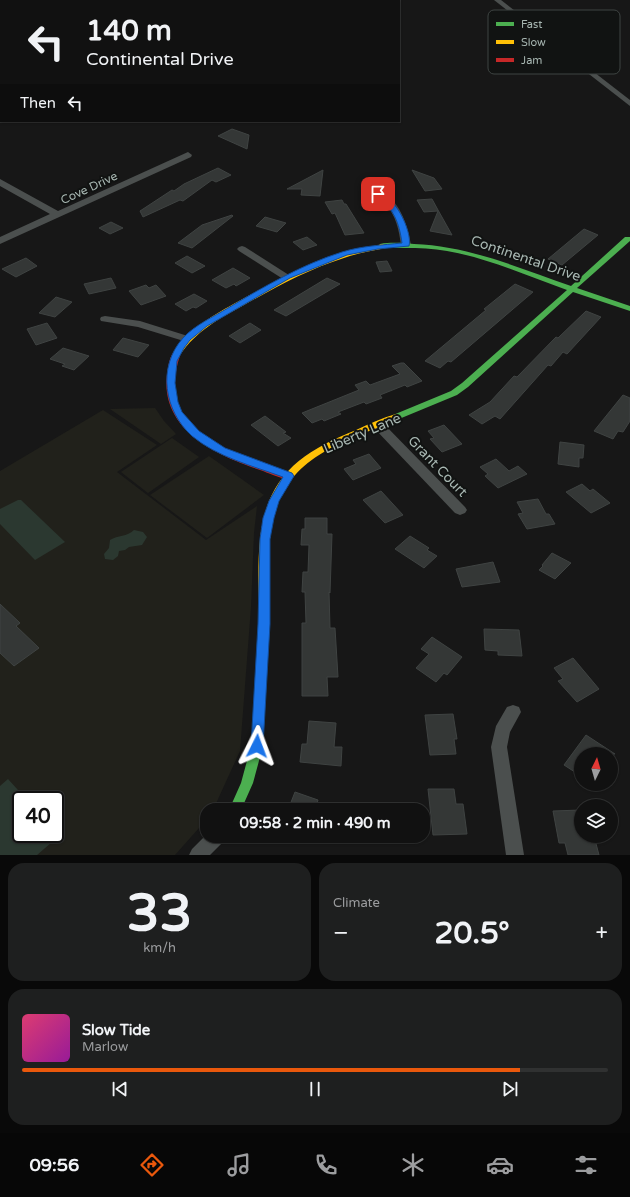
<!DOCTYPE html>
<meta charset="utf-8">
<style>
body{margin:0;font-family:"Varela Round",sans-serif;background:#1e1f1f;color:#f1f3f6;height:100vh;display:flex;flex-direction:column;font-size:15px;white-space:nowrap}
*{box-sizing:border-box;margin:0}
p{font-size:13px;color:#9c9d9f}
.icon{flex:none;width:22px;height:22px;fill:none;stroke:currentColor;stroke-width:2;stroke-linecap:round;stroke-linejoin:round}
.map{position:relative;height:855px;overflow:hidden}
.sheet{display:flex;flex-direction:column;gap:8px;padding:8px;background:#090909;flex:1}
.sheet>*{flex:none}
.guide{position:absolute;left:0px;top:0px;width:400px;height:122px;box-shadow:0 1px 3px #0004,0 0 0 1px #303131;background:#111;color:#f1f3f6;overflow:hidden}
.needle{width:26px;rotate:5deg}
.controls{position:absolute;left:574px;top:747px;display:grid;gap:8px}
.controls a{display:grid;place-items:center;width:44px;height:44px;border-radius:50%;background:#111;box-shadow:0 1px 3px #0004,0 0 0 1px #303131;font-size:20px}
.speed{position:absolute;left:12px;top:791px;display:flex;gap:8px;font-size:20px;font-weight:700;text-align:center}
.speed>*{display:grid;place-content:center;width:52px;height:52px;border-radius:50%;background:#111;box-shadow:0 1px 3px #0004,0 0 0 1px #303131;line-height:1}
.speed .limit{border:2px solid #111;border-radius:6px;background:#fff;color:#111}
.pin{position:absolute;display:grid;place-items:center;width:34px;height:34px;color:#fff;margin:-17px;border-radius:8px;box-shadow:0 2px 6px #0006}
.me{position:absolute;width:44px;margin:-22px;rotate:3deg;stroke-linejoin:round;filter:drop-shadow(0 0 3px #0008)}
.turn{display:flex;align-items:center;gap:14px;height:84px;padding:0 20px;font-size:18px}
.turn .icon{width:52px;height:52px;stroke-width:2.5}
.turn b{display:block;font-size:28px;line-height:34px}
.then{display:flex;align-items:center;height:38px;padding:0 20px;background:#0003;gap:8px;font-size:15px}
.big{font-size:30px;font-weight:700;line-height:1.1}
.sheet .card{flex:1;display:flex;flex-direction:column;justify-content:center;gap:6px;min-width:0;padding:0 14px;border-radius:16px;background:#1e1f1f}
.sheet .dial{align-items:center;gap:0}
.dial b{font-size:52px;line-height:1}
.song{display:flex;align-items:center;gap:12px}
.cover{width:48px;height:48px;border-radius:6px;background:linear-gradient(135deg,hsl(340 70% 55%),hsl(300 70% 35%))}
.played{height:4px;border-radius:2px;background:linear-gradient(90deg,#ea580c 85%,#303131 85%)}
.keys{display:flex;justify-content:space-around;direction:ltr}
.heat{display:flex;justify-content:space-between;align-items:center;font-size:22px;direction:ltr}
.sheet .tiles{flex:1;display:grid;gap:8px;grid-template-columns:1fr 1fr}
.card:last-child{grid-column:span 2}
.trip{position:absolute;left:200px;top:803px;width:230px;height:40px;border-radius:16px;background:#111;box-shadow:0 1px 3px #0004,0 0 0 1px #303131;font-weight:700;line-height:40px;text-align:center}
.dock{display:flex;height:64px;justify-content:space-around;align-items:center;background:#070707;color:#9c9d9f}
.dock .icon{width:28px;height:28px}
.dock .current{color:#ea580c}
.dock b{font-size:18px;color:#f1f3f6}
.map>svg:first-child{display:block}
.green{fill:#21211b;fill-rule:evenodd}
.water{fill:#2b3830}
.building{fill:#343736;stroke:#3f4342}
.lines{fill:none;stroke-linecap:round;stroke-linejoin:round}
.street{fill:#4b4f4e;fill-rule:evenodd}
.fast{fill:#4caf50;fill-rule:evenodd}
.slow{fill:#ffc107;fill-rule:evenodd}
.jam{fill:#c62828;fill-rule:evenodd}
.route{fill:#1a73e8;stroke:#114b97}
.labels{text-anchor:middle;stroke-width:4;stroke-linejoin:round;paint-order:stroke}
.far-street-label{font-size:12px;fill:#a8b7b2;stroke:#111312}
.street-label{font-size:14px;fill:#a8b7b2;stroke:#111312}
.key{fill:#111312;stroke:#3e4442;stroke-width:1}
.key-label{font-size:11px;fill:#a8b7b2}
</style>
<div class="map">
<svg width="630" height="855" viewBox="0 0 630 855">
<rect width="100%" height="100%" fill="#171717"/>
<g class="green">
<path d="M155,408L164,421L176,434L161,444L110,409Z"/>
<path d="M103,410L157,445L117,472L206,540L257,506L254,533L251,607L240,751L213,810H207V819L175,855H0V471ZM21,800H55V834H21Z"/>
<path d="M172,438L199,457L148,493L121,472Z"/>
<path d="M209,456L264,495L207,538L150,495Z"/>
</g>
<g class="water">
<path d="M18,500H21L65,542L35,560L0,524V509Z"/>
<path d="M134,530L143,532L147,537L142,545L129,547L125,550L119,551L118,556L113,560L105,559L104,554L109,548L110,540C118,535 127,537 134,530Z"/>
<path d="M8,779L27,800H21V834H55V832L59,836L37,855H0V786Z"/>
</g>
<g class="building">
<path d="M232,129L249,135L247,149L218,136Z"/>
<path d="M218,168L231,175L216,182L212,180L183,201L180,200L143,217L140,211L172,190L174,191L184,184Z"/>
<path d="M323,170L320,196L301,195L302,189H287Z"/>
<path d="M412,170L434,178L442,189L425,191Z"/>
<path d="M432,199L438,210L452,235L430,231L438,211L424,212L417,200Z"/>
<path d="M342,200L344,204H346L364,233L345,235L335,213L332,214L325,202Z"/>
<path d="M232,215L233,216L192,248L178,243L202,225Z"/>
<path d="M265,217L286,223L277,232L256,226Z"/>
<path d="M111,222L123,228L110,234L99,228Z"/>
<path d="M584,229L598,235L562,265L548,259Z"/>
<path d="M307,237L317,245L303,250L293,242Z"/>
<path d="M187,256L205,266L192,273L175,263Z"/>
<path d="M26,258L37,266L16,277L2,269Z"/>
<path d="M387,261L392,271L380,272L376,262Z"/>
<path d="M233,268L250,278L236,286L234,284L226,288L212,280Z"/>
<path d="M111,278L116,288L89,294L84,284Z"/>
<path d="M327,278L340,284L286,316L274,310Z"/>
<path d="M515,284L533,292L451,362L448,361L440,368L425,361L486,310L484,309Z"/>
<path d="M146,285L149,288L156,285L166,296L141,305L129,291Z"/>
<path d="M194,294L207,301L196,308L193,307L186,311L175,304Z"/>
<path d="M56,297L72,302L55,317L39,313Z"/>
<path d="M586,311L601,317L567,354L563,352L551,366L548,365L500,419L495,416L482,424L469,415L490,402L514,376L517,377L556,337L558,338Z"/>
<path d="M47,323L57,338L36,345L27,329Z"/>
<path d="M250,323L261,330L240,343L229,336Z"/>
<path d="M123,338L149,345L138,357L113,350Z"/>
<path d="M63,348L89,356L74,370L62,366L65,364L50,359Z"/>
<path d="M401,363H404L422,381L407,387L405,385L380,395L382,398L366,404L364,402L338,412L341,414L324,421L322,419L312,423L302,413L359,390L355,385L366,381L370,385L400,374L392,366Z"/>
<path d="M623,395L630,398V421L623,432L618,431L613,439L594,431Z"/>
<path d="M265,416L286,432L283,433L291,438L278,446L251,425Z"/>
<path d="M444,425L462,444L442,452L430,439L434,438L428,431Z"/>
<path d="M560,442L584,445L583,458H579V467L558,464Z"/>
<path d="M369,454L381,468L353,480L344,469L356,464L353,460Z"/>
<path d="M496,459L509,471L518,466L527,474L498,488L485,476L488,474L480,467Z"/>
<path d="M582,484L590,491L593,489L610,503L591,513L566,492Z"/>
<path d="M381,491L403,515L385,523L363,500Z"/>
<path d="M538,499L546,514H549L555,524L527,529L518,514L523,513L517,502Z"/>
<path d="M305,518H327V534H332L330,593L329,592L330,628H335L338,677H327L328,696H302V623H306L305,592H302L303,572H308L309,545H301L302,529H305Z"/>
<path d="M410,536L429,548L427,550L437,556L424,568L395,549Z"/>
<path d="M552,553L571,563L555,579L539,570L543,566L542,565Z"/>
<path d="M493,562L500,582L462,587L456,569Z"/>
<path d="M0,604L20,623L16,626L39,648L14,666L0,653Z"/>
<path d="M484,629L519,630L522,656L498,655V651L485,650Z"/>
<path d="M432,637L462,657L447,675L444,673L436,682L416,668L429,654L421,649Z"/>
<path d="M573,658L599,689L577,702L558,681L563,679L554,668Z"/>
<path d="M453,714L457,739H454L456,754L430,755L425,715Z"/>
<path d="M309,721L336,723L334,747H342L341,766L300,762L302,744H307Z"/>
<path d="M586,735L615,754H581V776L564,765Z"/>
<path d="M428,789H454L456,804H463L467,834L433,835Z"/>
<path d="M295,792L318,800L315,810H288Z"/>
<path d="M581,810V836H594L599,855H568L565,843H559L553,811Z"/>
</g>
<g class="lines">
<g class="street">
<path d="M494,0H501L630,100V106Z"/>
<rect x="0" y="3" width="1" height="4"/>
<rect x="0" y="58" width="1" height="5"/>
<path d="M188,152L192,155L191,157L0,244V237L50,214L0,186V179L58,211Z"/>
<path d="M378,191C399,197 408,226 411,245L409,247H403L401,245C399,230 396,215 385,204C382,201 377,198 374,194Z"/>
<path d="M242,246L245,247L292,277L287,280L283,279L239,251L237,249L239,247Z"/>
<path d="M105,316L140,321L191,337L192,339L187,342L138,327L101,321L100,319L101,317Z"/>
<path d="M378,421L382,422L465,507L467,510L465,513L460,515L455,513L374,428L372,425L374,422Z"/>
<path d="M513,705L519,707L521,712L510,732L507,747L524,855H506L491,747L496,726L507,707Z"/>
<path d="M207,834V836H226L223,842L210,855H189L192,849Z"/>
</g>
<g class="fast">
<path d="M625,237H630V241L577,288L630,306V311L573,292L468,387L457,395L399,419H393L392,417L393,415L451,391L462,383L567,290C527,276 488,258 447,251C426,247 405,248 383,248L379,246L380,244C391,242 403,243 414,244C469,246 519,268 571,286Z"/>
<path d="M264,621L268,622L269,625L263,746L253,783L241,810H229L241,783L251,746L259,625L260,622Z"/>
</g>
<g class="slow">
<path d="M383,244L387,246L386,248C372,251 358,253 344,258C309,269 276,287 244,305C220,318 196,331 180,355L177,356L173,353C189,328 214,315 239,301C286,275 330,255 383,244Z"/>
<path d="M396,414L400,417L399,419C335,446 278,458 270,539C267,568 270,597 269,625L268,628L264,629L260,628L259,625C259,597 257,568 260,539C267,476 301,452 356,430C369,424 382,418 396,414Z"/>
</g>
<path class="jam" d="M177,350L181,353C174,371 172,395 181,413C199,444 260,463 292,474L294,476L292,478C284,481 269,473 260,470C214,454 156,428 168,368C169,362 171,352 177,350Z"/>
</g>
<path class="route" d="M376,193C393,191 413,232 409,246L378,249L347,255L290,278L207,326L190,340L184,348L177,361L175,383L178,402L182,412L199,431L225,448L292,473L294,476L279,501L274,518L270,539V624L263,746L262,750L257,752L253,750L251,746L258,624L260,539L263,518L269,501L283,477C253,466 217,457 192,436C164,411 157,367 183,338C195,325 213,317 228,308C265,286 301,265 342,252C361,246 383,245 402,243C399,222 394,209 376,196Z"/>
<g class="labels">
<g class="far-street-label">
<text transform="translate(89 188) rotate(-25)" y="4">Cove Drive</text>
</g>
<g class="street-label">
<text transform="translate(526 258) rotate(19)" y="5">Continental Drive</text>
<text transform="translate(362 433) rotate(-23)" y="5">Liberty Lane</text>
<text transform="translate(438 466) rotate(46)" y="5">Grant Court</text>
</g>
</g>
<rect x="488" y="10" width="132" height="64" rx="6" class="key"/>
<rect x="496" y="22" width="18" height="4" fill="#4caf50"/>
<rect x="496" y="40" width="18" height="4" fill="#ffc107"/>
<rect x="496" y="58" width="18" height="4" fill="#c62828"/>
<g class="key-label">
<text x="521" y="28">Fast</text>
<text x="521" y="46">Slow</text>
<text x="521" y="64">Jam</text>
</g>
</svg>
<div class="controls">
<a><svg class="needle" viewBox="-14 -14 28 28"><path d="M0-13l5 13h-10z" fill="#e53935"/><path d="M0 13l5-13h-10z" fill="#9c9d9f"/></svg></a>
<a><svg class="icon" aria-label="layers" viewBox="0 0 24 24"><path d="M12 4l9 5-9 5-9-5zM3 14l9 5 9-5"/></svg></a>
</div>
<div class="speed"><div class="limit">40</div></div>
<div class="pin" style="left:378px;top:194px;background:#d93025"><svg class="icon" aria-label="arrive" viewBox="0 0 24 24"><path d="M6 21V4h12l-3 4 3 4H6"/></svg></div>
<svg class="me" style="left:257px;top:746px" viewBox="-20 -20 40 40"><path d="M0-17L14 15 0 8-14 15z" fill="#1a73e8" stroke="#fff" stroke-width="4"/></svg>
<div class="trip">09:58 · 2 min · 490 m</div>
<div class="guide">
<div class="turn"><svg class="icon" aria-label="left" viewBox="0 0 24 24"><path d="M17 20v-9H6M10 6l-5 5 5 5"/></svg><div><b>140 m</b>Continental Drive</div></div>
<div class="then">Then<svg class="icon" aria-label="left" viewBox="0 0 24 24"><path d="M17 20v-9H6M10 6l-5 5 5 5"/></svg></div>
</div>
</div>
<section class="sheet">
<div class="tiles">
<div class="card dial"><b>33</b><p>km/h</p></div>
<div class="card"><p>Climate</p>
<div class="heat"><a>−</a><b class="big">20.5°</b><a>+</a></div>
</div>
<div class="card">
<div class="song"><i class="cover"></i><div><b>Slow Tide</b><p>Marlow</p></div></div>
<div class="played"></div>
<div class="keys"><svg class="icon" aria-label="previous" viewBox="0 0 24 24"><path d="M18 5L8 12l10 7zM5 5v14"/></svg><svg class="icon" aria-label="pause" viewBox="0 0 24 24"><path d="M8 5v14M16 5v14"/></svg><svg class="icon" aria-label="next" viewBox="0 0 24 24"><path d="M6 5l10 7-10 7zM19 5v14"/></svg></div>
</div>
</div>
</section>
<nav class="dock">
<b>09:56</b>
<svg class="icon current" aria-label="directions" viewBox="0 0 24 24"><path d="M12 3l9 9-9 9-9-9zM9 14v-3h6M13 9l2 2-2 2"/></svg>
<svg class="icon" aria-label="music" viewBox="0 0 24 24"><path d="M9 18V5l10-2v13"/><circle cx="6" cy="18" r="3"/><circle cx="16" cy="16" r="3"/></svg>
<svg class="icon" aria-label="phone" viewBox="0 0 24 24"><path d="M5 4h4l2 5-3 2q2 4 5 5l2-3 5 2v4C11 20 4 13 5 4z"/></svg>
<svg class="icon" aria-label="climate" viewBox="0 0 24 24"><path d="M12 3v18M4 7l16 10M4 17L20 7"/></svg>
<svg class="icon" aria-label="car" viewBox="0 0 24 24"><path d="M5 17H2v-5l4-1 3-4h7l3 4 3 1v5h-3M9 17h6M6 11h13"/><circle cx="7" cy="17" r="2"/><circle cx="17" cy="17" r="2"/></svg>
<svg class="icon" aria-label="filters" viewBox="0 0 24 24"><path d="M4 7h16M4 17h16"/><circle cx="9" cy="7" r="2"/><circle cx="15" cy="17" r="2"/></svg>
</nav>
